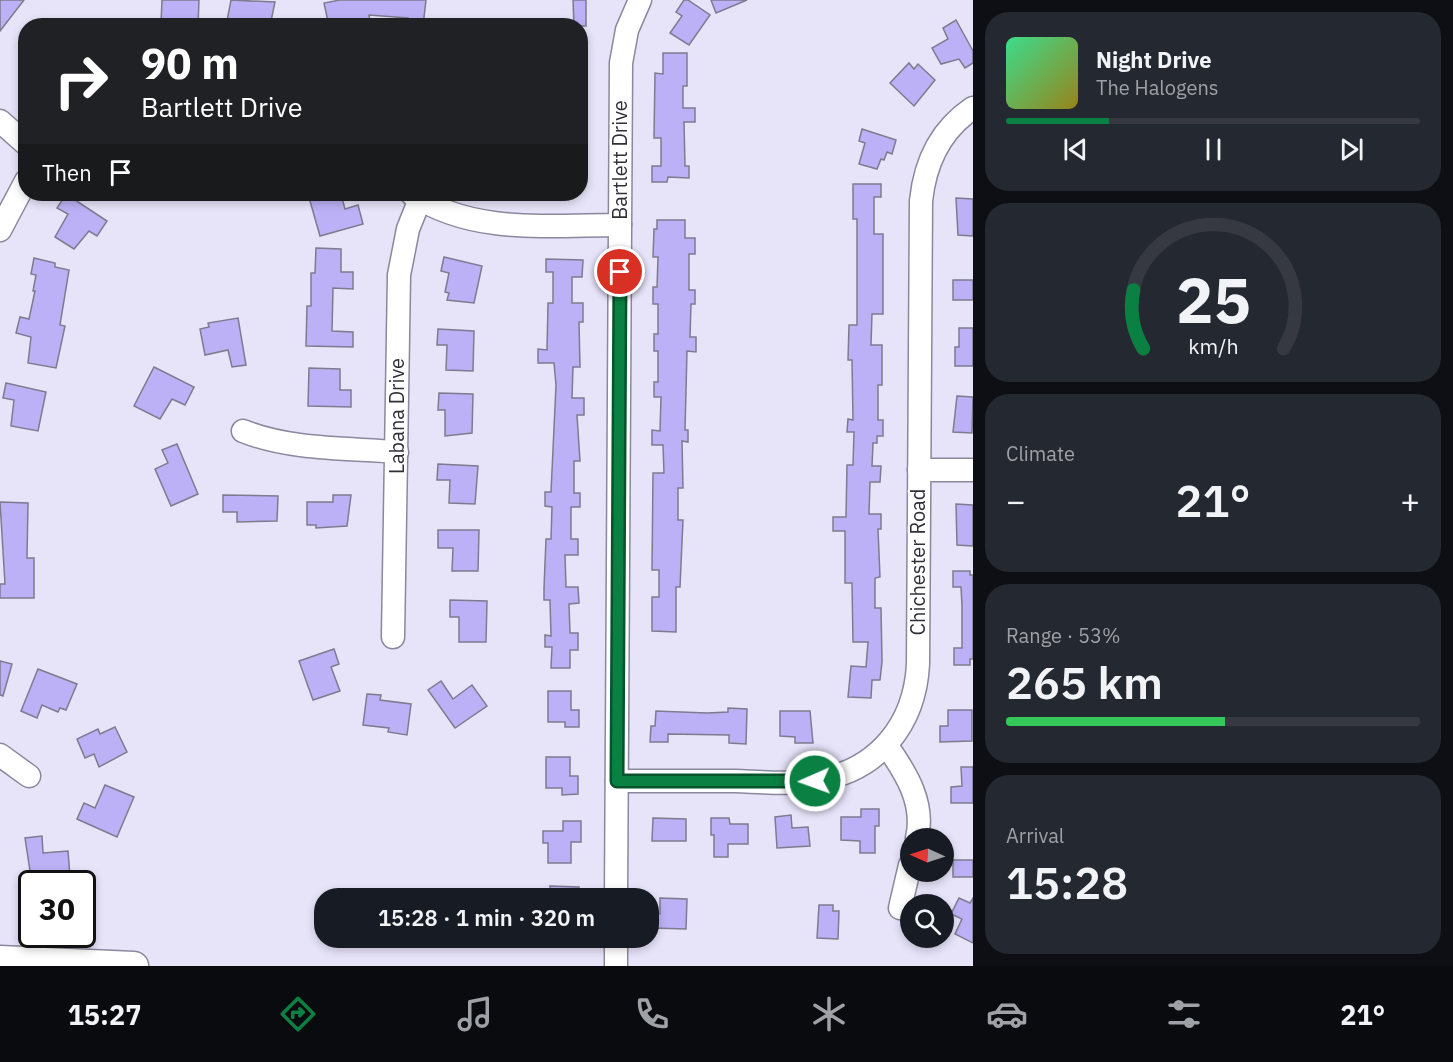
<!DOCTYPE html>
<meta charset="utf-8">
<style>
body{margin:0;font-family:"IBM Plex Sans",sans-serif;background:#242831;color:#f1f3f6;height:100vh;display:flex;flex-direction:column;font-size:22px;white-space:nowrap}
*{box-sizing:border-box;margin:0}
p{font-size:20px;color:#9ea1a6}
.icon{flex:none;width:33px;height:33px;fill:none;stroke:currentColor;stroke-width:2;stroke-linecap:round;stroke-linejoin:round}
.map{position:relative;flex:1;overflow:hidden}
.details{display:flex;flex-direction:column;gap:12px;padding:12px;background:#0d0f14;width:480px}
.details>*{flex:none}
.hud{position:absolute;left:18px;top:18px;width:570px;height:183px;border-radius:24px;box-shadow:0 3px 9px #0003;background:#202124;color:#fff;overflow:hidden}
.needle{width:39px;rotate:273deg}
.tools{position:absolute;left:900px;top:828px;display:grid;gap:12px}
.tools a{display:grid;place-items:center;width:54px;height:54px;border-radius:50%;background:#171b24;box-shadow:0 3px 9px #0003;font-size:30px}
.speed{position:absolute;left:18px;top:870px;display:flex;gap:12px;font-size:30px;font-weight:700;text-align:center}
.speed>*{display:grid;place-content:center;width:78px;height:78px;border-radius:50%;background:#171b24;box-shadow:0 3px 9px #0003;line-height:1}
.speed .limit{border:3px solid #111;border-radius:9px;background:#fff;color:#111}
.pin{position:absolute;display:grid;place-items:center;width:51px;height:51px;color:#fff;margin:-26px;border:3px solid #fff;border-radius:50%;box-shadow:0 2px 6px #0007}
.me{position:absolute;width:66px;margin:-33px;rotate:268deg;stroke-linejoin:round;filter:drop-shadow(0 0 4px #0008)}
.turn{display:flex;align-items:center;gap:21px;height:126px;padding:0 24px;font-size:27px}
.turn .icon{width:78px;height:78px;stroke-width:2.5}
.turn b{display:block;font-size:42px;line-height:51px}
.then{display:flex;align-items:center;height:57px;padding:0 24px;background:#0003;gap:12px;font-size:22px}
.big{font-size:45px;font-weight:600;line-height:1.1}
.details .tile{flex:1;display:flex;flex-direction:column;justify-content:center;gap:9px;min-width:0;padding:0 21px;border-radius:24px;background:#242831}
.details .dial{align-items:center;gap:0}
.dial svg{height:156px;overflow:visible;fill:none;stroke:#363941;stroke-width:7;stroke-linecap:round;text-anchor:middle}
.dial text{fill:#f1f3f6;stroke:none}
.song{display:flex;align-items:center;gap:18px}
.cover{width:72px;height:72px;border-radius:9px;background:linear-gradient(135deg,hsl(150 70% 55%),hsl(50 70% 35%))}
.played{height:6px;border-radius:3px;background:linear-gradient(90deg,#0b8043 25%,#363941 25%)}
.keys{display:flex;justify-content:space-around;direction:ltr}
.heat{display:flex;justify-content:space-between;align-items:center;font-size:33px;direction:ltr}
.charge{height:9px;border-radius:4px;background:linear-gradient(90deg,#34c759 53%,#363941 0)}
.trip{position:absolute;left:314px;top:888px;width:345px;height:60px;border-radius:24px;background:#171b24;box-shadow:0 3px 9px #0003;font-weight:600;line-height:60px;text-align:center}
.tab-bar{display:flex;height:96px;justify-content:space-around;align-items:center;background:#090b0e;color:#9ea1a6}
.tab-bar .icon{width:42px;height:42px}
.tab-bar .active{color:#0b8043}
.tab-bar b{font-size:27px;color:#f1f3f6}
main{display:flex;flex:1;min-height:0}
.map>svg:first-child{display:block}
.building{fill:#bcb1f6;stroke:#7e7b8e;stroke-width:1.5}
.lines{fill:none;stroke-linecap:round;stroke-linejoin:round}
.minor-casing{stroke:#8a889c;stroke-width:25}
.major-casing{stroke:#8a889c;stroke-width:31}
.minor{stroke:#fff;stroke-width:22}
.major{stroke:#fff;stroke-width:28}
.route-casing{stroke:#07532c;stroke-width:15}
.route{stroke:#0b8043;stroke-width:10}
.labels{text-anchor:middle;stroke-width:4.5;stroke-linejoin:round;paint-order:stroke}
.street-label{font-size:20px;fill:#313039;stroke:#fff}
</style>
<main>
<div class="map">
<svg width="973" height="966" viewBox="0 0 973 966">
<rect width="100%" height="100%" fill="#e7e4fa"/>
<g class="building">
<path d="M0,0H24L0,31Z"/>
<path d="M162,0H199L198,26L161,23Z"/>
<path d="M231,0L275,2L270,26H232L233,22L227,21Z"/>
<path d="M340,0H426L423,26H407L408,18L369,15L370,21L364,22L365,26H329L324,3Z"/>
<path d="M573,0H586V26H574Z"/>
<path d="M684,0H688L710,15L689,45L670,33L682,16L676,12Z"/>
<path d="M711,0H747L716,13Z"/>
<path d="M956,20L973,51V63L965,68L959,59L941,64L932,48L948,39L943,28Z"/>
<path d="M663,53H687V86H683V108H695V122H684L685,166H689V178L668,177L667,182H652V166H661V138H654L655,73L663,74Z"/>
<path d="M909,63L914,69L918,64L935,80L914,106L890,83Z"/>
<path d="M862,129L896,140L892,154L887,152L884,160L881,159L877,169L859,164L865,143L859,141Z"/>
<path d="M853,184H881V197H874V234H883V314H872L871,345H882V385H878V420H883V436H877V443H873L872,466H881L880,482H870L869,514H881V529H878L880,577L875,578V608H881L882,662L880,680H872L871,698L848,697L851,666L866,667L868,642H853L852,583H845V531H833V517H846L847,465H853L854,432H847L848,419L853,420L852,360H848L849,325H857V219H853Z"/>
<path d="M66,194L107,221L97,236L89,231L74,249L55,237L68,214L57,208Z"/>
<path d="M308,194H341L345,209L358,205L363,224L320,236Z"/>
<path d="M956,198L973,199V236L958,235Z"/>
<path d="M657,220H685V238H695V254H689V290H695V304H691L690,337H696V352L687,351L685,430H688V442L682,441L683,488H678V520H683L680,587H676V632L652,631V597H659V570H652L653,473H664L663,445H652V430L660,431L661,397H654V382H658V351H654V334H658V304H653V287H657L658,257H653L654,229H657Z"/>
<path d="M316,248L341,249V272H353V289L333,288L332,331L353,332V347L306,346L307,306H311V273H315Z"/>
<path d="M444,257L482,266L474,303L447,300L449,293L445,292L449,273L441,271Z"/>
<path d="M34,258L55,263V267L69,270L60,325L65,326L56,368L28,363L31,337L16,333L20,317L29,319L35,291H33L36,275L31,274Z"/>
<path d="M546,259L583,260L582,277H572V303H583V322H579L580,367H573L572,398H584V415H577L580,461H574V493H580V507H571V539H578V555H565L566,587H578L579,603L569,604L570,633H578V650H570V668H551L552,647H545V635L551,636L550,600H544V588L546,539H551L552,507L545,506V492H551L556,385L554,363H538V349L547,350L548,303H553V272H546Z"/>
<rect x="953" y="280" width="20" height="20"/>
<path d="M238,318L246,365L232,367L228,350L205,355L200,329L209,327L208,323Z"/>
<path d="M959,328H973V366H955V347H959Z"/>
<path d="M438,329L474,331L473,371L446,370L447,345H437Z"/>
<path d="M154,367L194,387L185,405L172,399L160,419L134,406Z"/>
<path d="M309,368L340,369V390H351V407L308,406Z"/>
<path d="M6,383L46,392L38,431L11,426L14,400L3,398Z"/>
<path d="M439,393L473,394L472,433L445,436V410H438Z"/>
<path d="M957,396L973,397L972,433L953,432Z"/>
<path d="M177,444L198,494L171,506L155,469L168,463L162,450Z"/>
<path d="M438,464L478,466L475,504L449,503L450,480H437Z"/>
<path d="M223,495L278,496L277,521L237,522V512H223Z"/>
<path d="M333,495H351L347,526L316,528V525H307V502H333Z"/>
<path d="M0,502L28,503L27,558H34V598H0V584H5Z"/>
<path d="M956,504L973,505V546L957,545Z"/>
<path d="M438,530H479L478,571H452L453,548H438Z"/>
<path d="M953,571H970V575H973V659H970V665H954V648H962V606L961,587H953Z"/>
<path d="M450,600L487,601L486,642H459V617H450Z"/>
<path d="M334,649L339,664L331,667L340,691L313,700L299,661Z"/>
<path d="M0,661L12,664L3,696L0,695Z"/>
<path d="M38,669L77,684L66,710L60,708L58,712L42,705L37,718L21,711Z"/>
<path d="M441,681L453,699L472,685L487,706L455,728L428,690Z"/>
<path d="M548,691H571V710H579V727H565V722H548Z"/>
<path d="M367,694L381,695L380,700L411,704L407,735L388,732L389,728L363,725Z"/>
<path d="M728,708L747,709L746,744L729,743V735L668,734V742H650L651,726H655L656,711L707,713L728,712Z"/>
<path d="M948,710H972V741L940,742V726H948Z"/>
<path d="M780,711H810L813,743H795V737L780,736Z"/>
<path d="M115,727L127,752L99,767L94,754L85,758L77,739L98,729L100,734Z"/>
<path d="M546,757H570V776H578V794L562,795V788H546Z"/>
<path d="M961,767H973V803H951V787L962,786Z"/>
<path d="M105,785L134,797L117,837L77,819L84,803L95,808Z"/>
<path d="M861,809H879V826H875V853H860V841L841,840V817H861Z"/>
<path d="M791,815L792,828L808,827L810,846L777,848L775,817Z"/>
<path d="M653,818L686,819V841H652Z"/>
<path d="M711,818H729L730,824H748V844H728V857H714V835H711Z"/>
<path d="M563,821H581V842H571V863H548V843H543V831H563Z"/>
<path d="M42,836L43,853L68,851L70,876L48,880V884H32L25,838Z"/>
<rect x="953" y="860" width="20" height="17"/>
<path d="M550,886L579,887L578,898H550Z"/>
<path d="M660,898L687,899L686,929L652,928V913L660,914Z"/>
<path d="M959,898L970,903L973,898V943L955,934L962,919L951,914Z"/>
<path d="M819,905H833V911H839L838,939L817,938Z"/>
</g>
<g class="lines">
<defs>
<g id="minor">
<path d="M0,121L26,144"/>
<path d="M412,194C473,235 550,225 620,225"/>
<path d="M0,230L26,181"/>
<path d="M243,431C290,450 347,448 397,452"/>
<path d="M919,470H973"/>
<path d="M393,637L399,275L408,229L420,199"/>
<path d="M887,746C906,773 925,803 917,838"/>
<path d="M0,755L29,776"/>
<path d="M617,781C656,781 696,781 735,781C762,782 791,785 817,780C878,771 915,724 918,664L921,201C925,163 940,130 973,108"/>
<path d="M616,898L621,63L627,30L640,0"/>
<path d="M900,908L910,865"/>
<path d="M616,966V938"/>
</g>
<path id="major" d="M0,960L134,966"/>
</defs>
<use href="#minor" class="minor-casing"/>
<use href="#major" class="major-casing"/>
<use href="#minor" class="minor"/>
<use href="#major" class="major"/>
</g>
<g class="lines">
<defs>
<path id="route" d="M620,272L617,781H815"/>
</defs>
<use href="#route" class="route-casing"/>
<use href="#route" class="route"/>
</g>
<g class="labels">
<g class="street-label">
<text transform="translate(620 160) rotate(-90)" y="7">Bartlett Drive</text>
<text transform="translate(397 416) rotate(-90)" y="7">Labana Drive</text>
<text transform="translate(918 562) rotate(-90)" y="7">Chichester Road</text>
</g>
</g>
</svg>
<div class="tools">
<a><svg class="needle" viewBox="-14 -14 28 28"><path d="M0-13l5 13h-10z" fill="#e53935"/><path d="M0 13l5-13h-10z" fill="#9ea1a6"/></svg></a>
<a><svg class="icon" aria-label="search" viewBox="0 0 24 24"><circle cx="10" cy="10" r="6"/><path d="M15 15l6 6"/></svg></a>
</div>
<div class="speed"><div class="limit">30</div></div>
<div class="pin" style="left:620px;top:272px;background:#d93025"><svg class="icon" aria-label="arrive" viewBox="0 0 24 24"><path d="M6 21V4h12l-3 4 3 4H6"/></svg></div>
<svg class="me" style="left:815px;top:781px" viewBox="-20 -20 40 40"><circle r="17" fill="#0b8043" stroke="#fff" stroke-width="3"/><path d="M0-11L8 9 0 5-8 9z" fill="#fff"/></svg>
<div class="trip">15:28 · 1 min · 320 m</div>
<div class="hud">
<div class="turn"><svg class="icon" aria-label="right" viewBox="0 0 24 24"><path d="M7 20v-9h11M14 6l5 5-5 5"/></svg><div><b>90 m</b>Bartlett Drive</div></div>
<div class="then">Then<svg class="icon" aria-label="arrive" viewBox="0 0 24 24"><path d="M6 21V4h12l-3 4 3 4H6"/></svg></div>
</div>
</div>
<section class="details">
<div class="tile">
<div class="song"><i class="cover"></i><div><b>Night Drive</b><p>The Halogens</p></div></div>
<div class="played"></div>
<div class="keys"><svg class="icon" aria-label="previous" viewBox="0 0 24 24"><path d="M18 5L8 12l10 7zM5 5v14"/></svg><svg class="icon" aria-label="pause" viewBox="0 0 24 24"><path d="M8 5v14M16 5v14"/></svg><svg class="icon" aria-label="next" viewBox="0 0 24 24"><path d="M6 5l10 7-10 7zM19 5v14"/></svg></div>
</div>
<div class="tile dial"><svg viewBox="0 0 100 80">
<path d="M14 69A42 42 0 1 1 86 69"/>
<path d="M14 69A42 42 0 0 1 9 39" stroke="#0b8043"/>
<text x="50" y="56" font-size="32" font-weight="700">25</text>
<text x="50" y="72" font-size="11">km/h</text>
</svg></div>
<div class="tile"><p>Climate</p>
<div class="heat"><a>−</a><b class="big">21°</b><a>+</a></div>
</div>
<div class="tile"><p>Range · 53%</p><b class="big">265 km</b><div class="charge"></div></div>
<div class="tile"><p>Arrival</p><b class="big">15:28</b></div>
</section>
</main>
<nav class="tab-bar">
<b>15:27</b>
<svg class="icon active" aria-label="directions" viewBox="0 0 24 24"><path d="M12 3l9 9-9 9-9-9zM9 14v-3h6M13 9l2 2-2 2"/></svg>
<svg class="icon" aria-label="music" viewBox="0 0 24 24"><path d="M9 18V5l10-2v13"/><circle cx="6" cy="18" r="3"/><circle cx="16" cy="16" r="3"/></svg>
<svg class="icon" aria-label="phone" viewBox="0 0 24 24"><path d="M5 4h4l2 5-3 2q2 4 5 5l2-3 5 2v4C11 20 4 13 5 4z"/></svg>
<svg class="icon" aria-label="climate" viewBox="0 0 24 24"><path d="M12 3v18M4 7l16 10M4 17L20 7"/></svg>
<svg class="icon" aria-label="car" viewBox="0 0 24 24"><path d="M5 17H2v-5l4-1 3-4h7l3 4 3 1v5h-3M9 17h6M6 11h13"/><circle cx="7" cy="17" r="2"/><circle cx="17" cy="17" r="2"/></svg>
<svg class="icon" aria-label="filters" viewBox="0 0 24 24"><path d="M4 7h16M4 17h16"/><circle cx="9" cy="7" r="2"/><circle cx="15" cy="17" r="2"/></svg>
<b>21°</b>
</nav>
